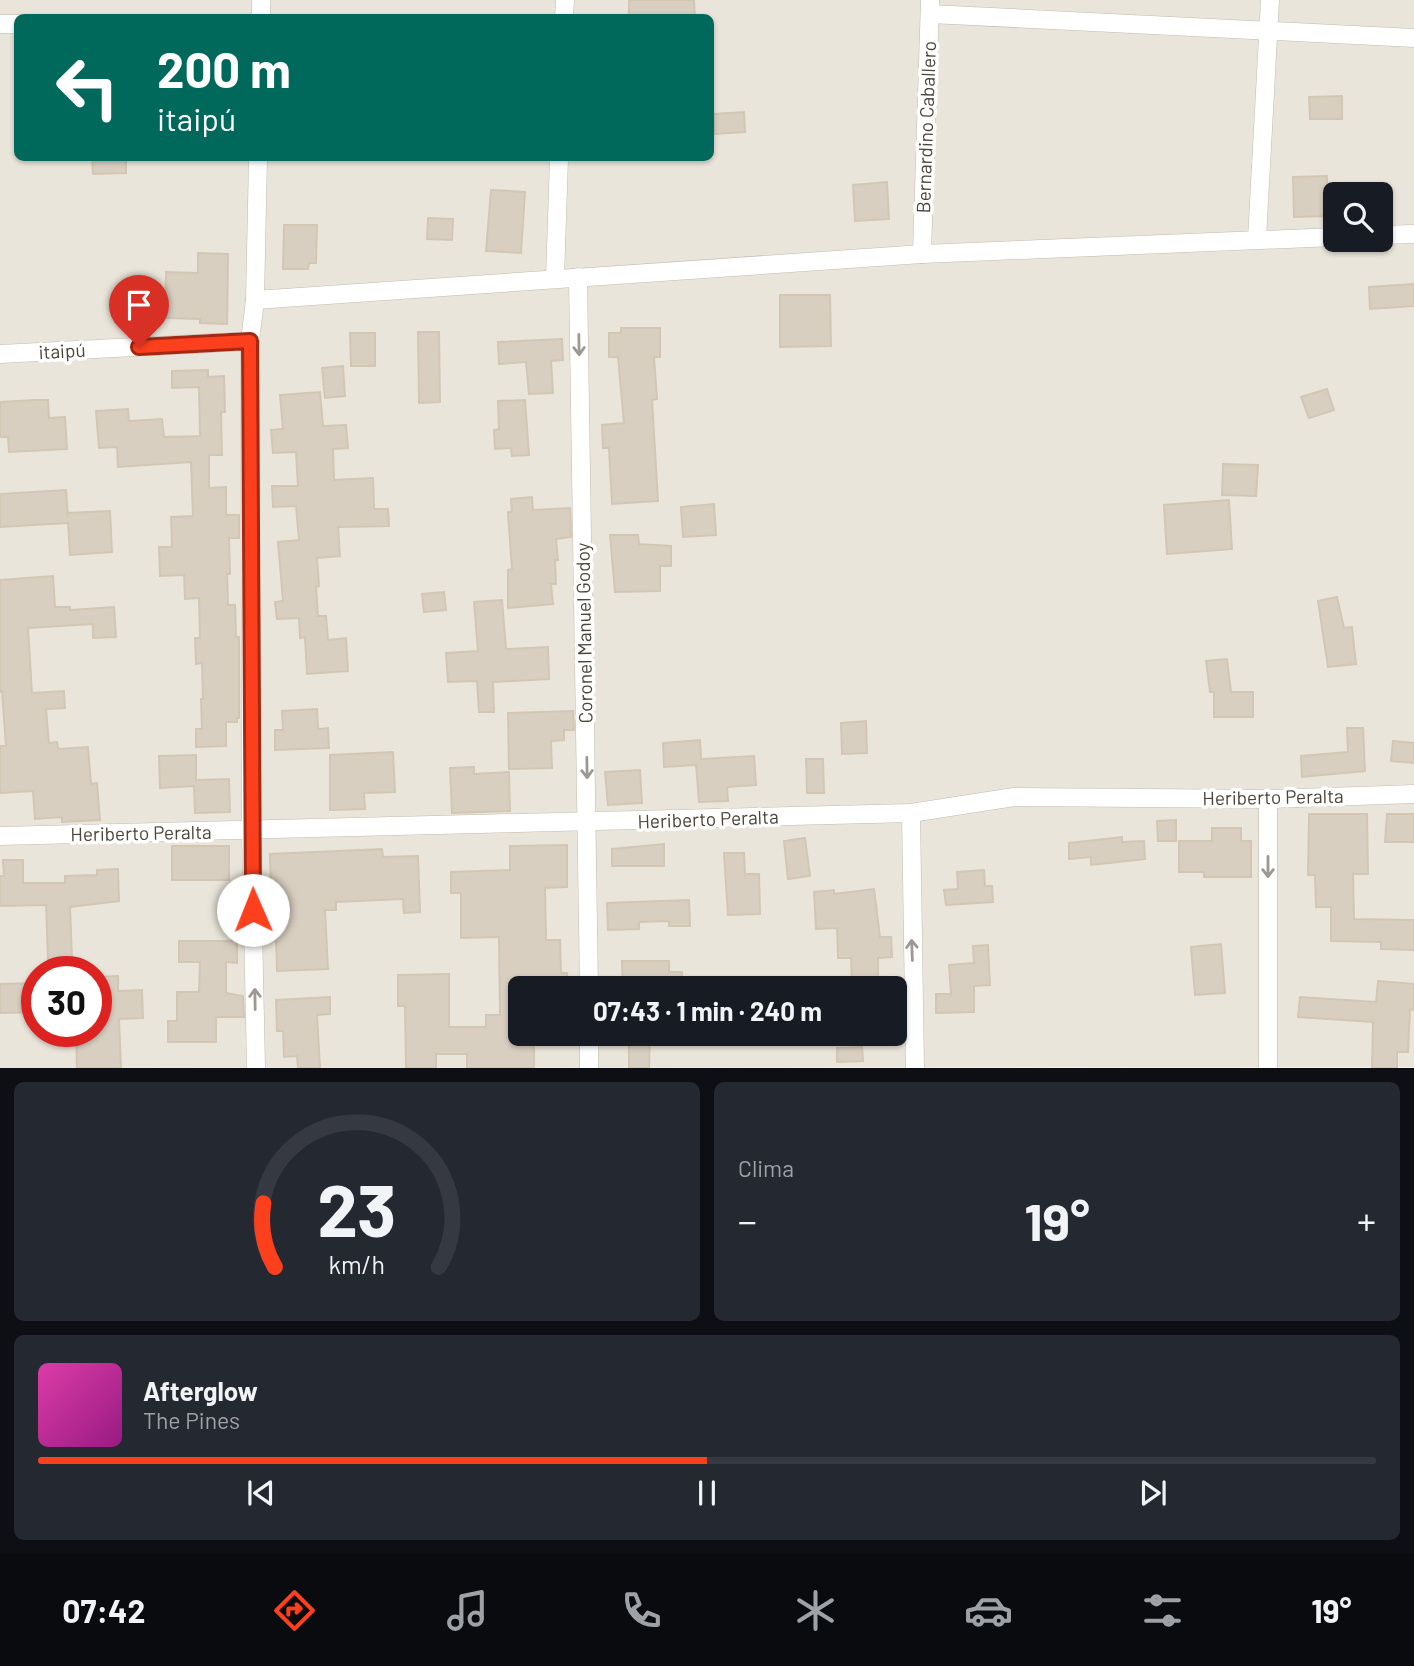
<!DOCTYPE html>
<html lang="es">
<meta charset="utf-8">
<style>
body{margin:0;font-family:Barlow,sans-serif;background:#242831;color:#f1f3f6;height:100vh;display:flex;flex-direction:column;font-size:26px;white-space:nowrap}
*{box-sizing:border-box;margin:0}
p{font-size:23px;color:#9ea1a6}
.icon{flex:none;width:38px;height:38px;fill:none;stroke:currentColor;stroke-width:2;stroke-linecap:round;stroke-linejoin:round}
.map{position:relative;height:1068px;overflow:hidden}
.drawer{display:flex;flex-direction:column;gap:14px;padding:14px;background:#0d0f14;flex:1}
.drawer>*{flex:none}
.hud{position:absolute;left:14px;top:14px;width:700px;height:147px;border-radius:10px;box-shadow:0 2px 5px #0004;background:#00695c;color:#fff;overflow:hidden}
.buttons{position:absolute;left:1323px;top:182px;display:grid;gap:14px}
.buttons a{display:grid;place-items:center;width:70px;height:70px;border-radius:10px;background:#171b24;box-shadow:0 2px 5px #0004;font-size:35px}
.speed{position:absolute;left:21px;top:956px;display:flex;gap:14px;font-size:35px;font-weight:700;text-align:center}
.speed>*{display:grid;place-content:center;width:91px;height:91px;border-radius:50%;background:#171b24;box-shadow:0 2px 5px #0004;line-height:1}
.speed .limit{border:10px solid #d22;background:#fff;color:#111}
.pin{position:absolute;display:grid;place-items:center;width:60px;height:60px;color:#fff;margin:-72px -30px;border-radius:50% 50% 50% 0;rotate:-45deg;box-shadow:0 0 7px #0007}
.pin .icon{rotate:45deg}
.me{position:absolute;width:77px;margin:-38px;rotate:359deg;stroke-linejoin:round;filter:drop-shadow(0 0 5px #0008)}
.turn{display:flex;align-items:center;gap:24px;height:147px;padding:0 28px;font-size:32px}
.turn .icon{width:91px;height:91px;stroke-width:2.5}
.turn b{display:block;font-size:49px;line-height:60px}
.big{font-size:52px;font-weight:700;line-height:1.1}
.drawer .widget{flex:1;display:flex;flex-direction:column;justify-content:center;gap:10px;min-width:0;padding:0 24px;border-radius:10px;background:#242831}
.drawer .dial{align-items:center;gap:0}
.dial svg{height:182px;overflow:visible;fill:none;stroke:#363941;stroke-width:7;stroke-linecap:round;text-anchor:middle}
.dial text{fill:#f1f3f6;stroke:none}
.song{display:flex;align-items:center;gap:21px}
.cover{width:84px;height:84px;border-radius:10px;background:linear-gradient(135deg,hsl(320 70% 55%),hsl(310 70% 35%))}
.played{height:7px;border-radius:4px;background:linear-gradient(90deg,#fc3f1d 50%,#363941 50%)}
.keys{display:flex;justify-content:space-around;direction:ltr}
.heat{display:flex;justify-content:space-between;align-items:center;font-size:38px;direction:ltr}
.drawer .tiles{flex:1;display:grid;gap:14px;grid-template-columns:1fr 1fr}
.widget:last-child{grid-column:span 2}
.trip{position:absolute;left:508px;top:976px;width:399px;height:70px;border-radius:10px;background:#171b24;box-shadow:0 2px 5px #0004;font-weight:700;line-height:70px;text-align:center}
.dock{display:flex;height:112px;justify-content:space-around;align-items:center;background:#090b0e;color:#9ea1a6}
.dock .icon{width:49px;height:49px}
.dock .on{color:#fc3f1d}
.dock b{font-size:32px;color:#f1f3f6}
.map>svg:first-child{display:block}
.residential{fill:#eae5da;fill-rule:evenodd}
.building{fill:#d8cfc1;stroke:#d3c7b4;stroke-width:2}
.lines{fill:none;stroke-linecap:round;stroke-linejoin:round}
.street-casing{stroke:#c2bbae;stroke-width:19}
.street{stroke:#fff;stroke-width:18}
.oneway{stroke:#9c9892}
.route-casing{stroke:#a42913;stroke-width:18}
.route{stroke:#fc3f1d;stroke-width:12}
.labels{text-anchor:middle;stroke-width:7;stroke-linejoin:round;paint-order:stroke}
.street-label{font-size:19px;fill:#4b4439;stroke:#fff}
</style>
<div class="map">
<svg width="1414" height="1068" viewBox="0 0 1414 1068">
<rect width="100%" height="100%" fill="#f6f3ec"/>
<path class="residential" d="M0,0H1414V1067L0,1068ZM18,18H710V158H18ZM1335,194H1381V240H1335ZM37,971H96V1031H37ZM520,989H894V1034H520Z"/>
<g class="building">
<path d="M629,0H694L695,18H629Z"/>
<path d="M1342,96V119H1310L1309,97Z"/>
<path d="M744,112L745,132L714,134L713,114Z"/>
<path d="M92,158H126V173L93,174Z"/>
<path d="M1327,176L1328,216L1294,217L1293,177Z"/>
<path d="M887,182L889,219L855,221L853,185Z"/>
<path d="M491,190L525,192L521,253L486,251Z"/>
<path d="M428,218L453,219L452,240L427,239Z"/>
<path d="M284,225H317L316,263H309L308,269H283Z"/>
<path d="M198,253L228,254L227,324L200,323V319L165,318L166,272L198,273Z"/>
<path d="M1414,284V306L1370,309L1369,287Z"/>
<path d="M780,295H830L831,346L780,347Z"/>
<path d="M621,328H660V357H654L657,399L652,400L658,501L612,504L609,448H603L602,425L624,423L618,357H609V333H621Z"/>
<path d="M418,332H439L440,402L419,403Z"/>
<path d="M350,333H375V366H351Z"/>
<path d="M562,339L563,360L551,361L553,393L529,394L526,362L499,364L498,342Z"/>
<path d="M343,366L345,396L325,398L322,368Z"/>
<path d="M208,370V377L224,376L225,412H221L222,455H209V488L226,487V515H239V538H229L230,574H227L228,605H235L236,637H239V718H237V722H226V746L196,747V729H202L201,699H203L202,663L196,664L195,638H200L199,598L185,599L184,575L160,576L159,547H172L171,517L193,516L191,462L118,467L117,447L99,448L96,411L128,409L129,421L162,419L164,437L200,436L199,387L172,388V371Z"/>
<path d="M1327,389L1334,410L1309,418L1301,397Z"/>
<path d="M320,392L323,426L346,425L348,448L333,449L334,480L373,478L374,509H388L389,526L338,527L340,556L317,558L319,586L316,587L318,616H326L328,640L346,638L348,671L307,674L305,637L300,638L299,618L277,619L275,602L283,601L278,542L299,540L296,506L273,507L272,486H298L296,452L273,453L271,430L283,429L280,395Z"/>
<path d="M34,400H48L49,418L65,417L67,449L9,452L8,437H0V402Z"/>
<path d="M525,400L529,455L512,456L511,448L495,449L494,430L499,429L498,401Z"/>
<path d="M1223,464L1258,465L1256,496L1222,495Z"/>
<path d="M66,490L68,517L67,513L110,511L112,552L70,555L68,523L0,527V494Z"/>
<path d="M532,497L533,510L570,508L571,537L556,539L558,560H555L556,584H551L553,604L508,608V570L512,569L508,512H512L511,499Z"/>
<path d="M1229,500L1232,549L1167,554L1164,505Z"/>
<path d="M714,504L716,535L683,537L681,507Z"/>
<path d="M610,535H638L639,544L671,546V566H660V591L615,592Z"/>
<path d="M53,576L55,607H70V610L114,607L116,637L93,638V624L28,628L32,693L64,691L65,708L46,709L49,743L57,742L58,749L88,747L91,784L97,783L100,820L62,822V817L35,819L33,791L0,793V746H6L2,691L0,692V580Z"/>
<path d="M444,592L446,610L424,612L422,594Z"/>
<path d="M1337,597L1344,628L1352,627L1356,664L1328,667L1318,601Z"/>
<path d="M502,600L506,649L548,647L549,679L493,682L494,712H479L477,681L448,682L446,653L478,651L474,602Z"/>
<path d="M1227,659L1231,692H1253V717H1214V692H1210L1206,661Z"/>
<path d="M317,709L318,729L328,728L329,748L275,750V730H283L282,711Z"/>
<path d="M573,711L574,730H564V740L551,741L552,768L509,769L508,713Z"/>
<path d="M866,721L867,753L842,754L841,723Z"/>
<path d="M1347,728H1363L1365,771L1302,777L1301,756L1348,752Z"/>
<path d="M700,740L701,759L754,756L756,785L727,787L728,801L699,802L696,765L664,767L663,743Z"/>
<path d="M1393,741L1414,743V763L1391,761Z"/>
<path d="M393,752L395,792L364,793L365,809L330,810V755Z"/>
<path d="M196,755V780L229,779L230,812L195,813L194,786L160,788L159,756Z"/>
<path d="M806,759H823L824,793H807Z"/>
<path d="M474,767V774L509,772L510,811L452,813L450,768Z"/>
<path d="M640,770L642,803L608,805L605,772Z"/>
<path d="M1309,814H1367L1368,874H1353L1354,919L1414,920V950L1381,949V942L1331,941V907H1316L1315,875H1308Z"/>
<path d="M1387,814H1414V842H1385Z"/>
<path d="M1176,820V841H1158L1157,821Z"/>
<path d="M1212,828H1241V841H1251V877H1204V872H1179V841H1212Z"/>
<path d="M1122,837V842L1144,841L1145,859L1091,865V857L1069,859V843Z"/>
<path d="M805,838L810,876L788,879L784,841Z"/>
<path d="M664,844V866H612V849Z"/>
<path d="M567,845V887L545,888L546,940H560L561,973H567L568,989H520V1034H534V1068H467V1054H436V1068H406L405,1006H398V975L449,974V1027H486V1015H500L499,937L461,938V893H451V872L510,870V846Z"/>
<rect x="172" y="846" width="57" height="34"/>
<path d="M382,849L383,857L418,856L420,912L404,913L403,899L336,902V910H325L328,969L277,971L276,940L272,941L270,854Z"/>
<path d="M724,853H744L745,874H759L760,914L728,915Z"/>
<path d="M3,860H23V883H65V876L97,875V870L118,869L119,901L70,907L72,959L48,960L46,905L0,906V876H4Z"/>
<path d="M984,870L985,886H992L993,902L946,905L944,890L958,889L957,872Z"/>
<path d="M874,889L880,937H891L892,957L878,958V986L852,987L851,958H838L837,928L816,929L814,892L834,890V894Z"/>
<path d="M689,900L690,926H669V921L639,922V929L608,930L607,903Z"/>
<path d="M179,941H237V963L226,962V993L243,996L244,1017H216V1042H168V1021H177V992H199L200,962H179Z"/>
<path d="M1221,944L1225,993L1195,995L1191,947Z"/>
<path d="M988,945L990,985L974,986V1012L936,1013V994H951L949,965L974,963L973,946Z"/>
<path d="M622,961H669V972H682V989H623Z"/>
<path d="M118,976V991L142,990L143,1018L119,1019L121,1068H77L76,1031H96V977Z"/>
<path d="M1378,981L1414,984V1010L1410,1009L1408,1052H1397V1068H1372L1373,1022L1298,1017L1300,997L1376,1002Z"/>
<path d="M37,983V1012L0,1013V984Z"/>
<path d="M330,997V1014L317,1015L320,1068H298L297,1056L284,1057L283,1031H277L276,1000Z"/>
<path d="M629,1034H650L649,1068H629Z"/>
<path d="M862,1047L863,1061L837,1062V1048Z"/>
</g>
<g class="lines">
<defs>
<g id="street">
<path d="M930,14L1414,38"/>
<path d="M261,18V0"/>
<path d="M564,18L565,0"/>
<path d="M0,24H18"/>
<path d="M1381,235L1414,234"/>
<path d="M1257,239L1270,0"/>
<path d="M922,254L930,0"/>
<path d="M578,277L589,989"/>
<path d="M555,278L559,158"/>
<path d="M255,300L922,254L1335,237"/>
<path d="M0,354L250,341"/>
<path d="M1268,799V1068"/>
<path d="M911,813L915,1068"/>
<path d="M0,836L911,813L1014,797L1268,799L1414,794"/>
<path d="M589,1034V1068"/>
<path d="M256,1068L251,831L250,341L255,300L258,158"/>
</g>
</defs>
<use href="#street" class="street-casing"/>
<use href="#street" class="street"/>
</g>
<defs><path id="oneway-shaft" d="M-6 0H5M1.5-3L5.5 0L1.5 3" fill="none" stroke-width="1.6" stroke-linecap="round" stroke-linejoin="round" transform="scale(1.75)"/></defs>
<g class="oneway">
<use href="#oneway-shaft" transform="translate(579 345) rotate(89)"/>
<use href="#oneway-shaft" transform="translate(587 768) rotate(89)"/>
<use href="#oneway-shaft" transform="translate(1268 867) rotate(90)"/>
<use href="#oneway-shaft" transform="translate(912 950) rotate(-92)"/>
<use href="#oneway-shaft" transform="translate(255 999) rotate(-91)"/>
</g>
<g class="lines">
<defs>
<path id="route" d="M139,347L250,341L253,910"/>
</defs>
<use href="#route" class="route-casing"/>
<use href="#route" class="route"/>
</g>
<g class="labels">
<g class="street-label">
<text transform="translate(926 127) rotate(-88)" y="7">Bernardino Caballero</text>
<text transform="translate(62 351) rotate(-3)" y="7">itaipú</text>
<text transform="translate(584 633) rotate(-91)" y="7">Coronel Manuel Godoy</text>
<text transform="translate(1273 797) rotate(-1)" y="7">Heriberto Peralta</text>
<text transform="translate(708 819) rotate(-2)" y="7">Heriberto Peralta</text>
<text transform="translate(141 833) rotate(-1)" y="7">Heriberto Peralta</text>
</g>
</g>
</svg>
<div class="buttons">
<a><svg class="icon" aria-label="search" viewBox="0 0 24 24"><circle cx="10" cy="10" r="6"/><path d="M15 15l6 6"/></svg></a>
</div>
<div class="speed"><div class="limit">30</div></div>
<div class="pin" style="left:139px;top:347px;background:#d93025"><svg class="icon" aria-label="arrive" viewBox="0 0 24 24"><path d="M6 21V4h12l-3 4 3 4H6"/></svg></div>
<svg class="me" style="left:253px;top:910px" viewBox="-20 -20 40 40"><circle r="19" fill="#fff"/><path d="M0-13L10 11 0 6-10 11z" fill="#fc3f1d"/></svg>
<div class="trip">07:43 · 1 min · 240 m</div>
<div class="hud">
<div class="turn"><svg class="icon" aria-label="left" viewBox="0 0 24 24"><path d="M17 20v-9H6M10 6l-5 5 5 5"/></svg><div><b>200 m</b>itaipú</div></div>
</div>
</div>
<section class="drawer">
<div class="tiles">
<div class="widget dial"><svg viewBox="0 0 100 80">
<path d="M14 69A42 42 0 1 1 86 69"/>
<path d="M14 69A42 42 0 0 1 9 41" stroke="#fc3f1d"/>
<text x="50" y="56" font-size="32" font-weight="700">23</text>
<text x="50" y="72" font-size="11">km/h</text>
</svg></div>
<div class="widget"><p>Clima</p>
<div class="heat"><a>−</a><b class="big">19°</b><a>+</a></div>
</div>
<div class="widget">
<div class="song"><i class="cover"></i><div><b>Afterglow</b><p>The Pines</p></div></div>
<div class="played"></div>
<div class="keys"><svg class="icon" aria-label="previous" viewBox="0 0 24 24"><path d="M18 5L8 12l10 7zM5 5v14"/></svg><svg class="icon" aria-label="pause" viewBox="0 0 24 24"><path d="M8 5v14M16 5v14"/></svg><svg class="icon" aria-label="next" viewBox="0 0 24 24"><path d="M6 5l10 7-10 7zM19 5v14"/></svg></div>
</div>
</div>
</section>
<nav class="dock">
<b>07:42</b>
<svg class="icon on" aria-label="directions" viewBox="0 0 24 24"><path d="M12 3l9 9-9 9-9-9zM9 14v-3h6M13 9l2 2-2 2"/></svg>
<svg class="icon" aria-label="music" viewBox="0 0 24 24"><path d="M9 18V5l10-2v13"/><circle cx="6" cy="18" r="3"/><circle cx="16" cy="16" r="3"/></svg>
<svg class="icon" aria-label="phone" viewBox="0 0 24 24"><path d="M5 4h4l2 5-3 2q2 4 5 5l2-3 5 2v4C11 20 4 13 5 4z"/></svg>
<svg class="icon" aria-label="climate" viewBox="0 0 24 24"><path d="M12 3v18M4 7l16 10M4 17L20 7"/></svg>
<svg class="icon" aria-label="car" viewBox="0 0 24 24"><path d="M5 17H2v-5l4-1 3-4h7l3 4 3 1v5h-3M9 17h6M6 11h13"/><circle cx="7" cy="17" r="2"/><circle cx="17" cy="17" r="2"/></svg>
<svg class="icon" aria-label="filters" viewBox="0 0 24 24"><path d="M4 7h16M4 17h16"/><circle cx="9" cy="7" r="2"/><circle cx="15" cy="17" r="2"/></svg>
<b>19°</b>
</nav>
